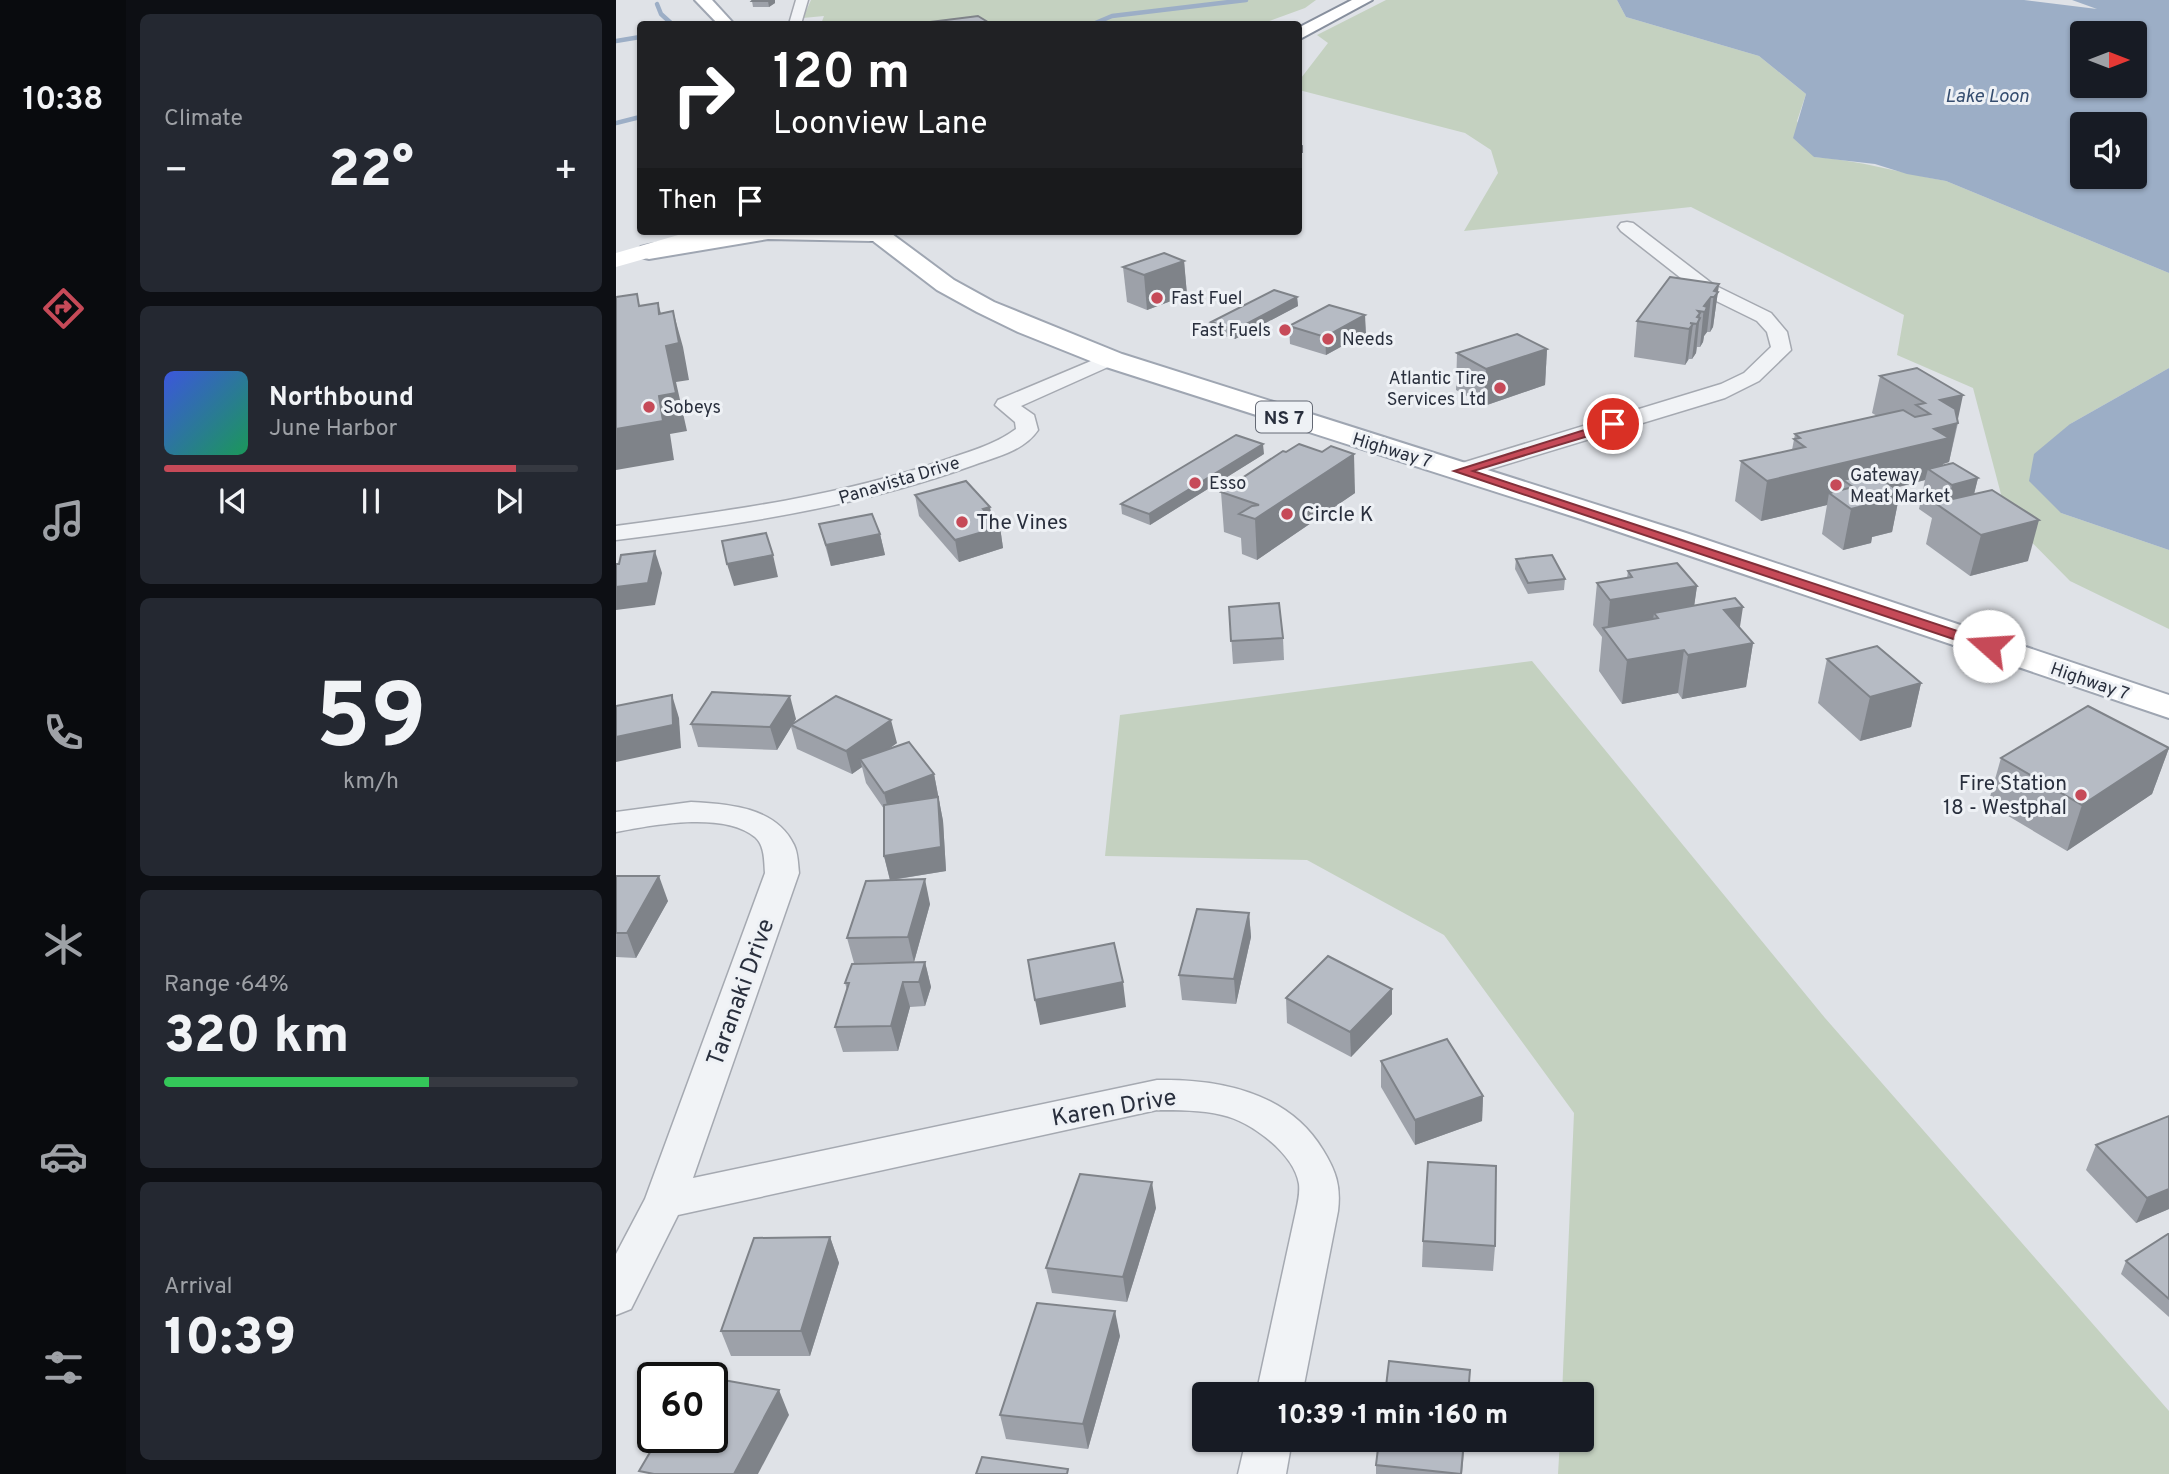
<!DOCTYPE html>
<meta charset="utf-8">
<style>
body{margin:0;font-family:Overpass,sans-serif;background:#242831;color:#f1f3f6;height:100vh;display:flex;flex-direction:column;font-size:26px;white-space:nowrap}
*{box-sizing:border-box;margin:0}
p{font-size:23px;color:#9ea1a6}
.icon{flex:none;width:38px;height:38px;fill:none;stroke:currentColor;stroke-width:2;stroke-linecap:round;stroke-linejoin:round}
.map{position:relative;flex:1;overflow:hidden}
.drawer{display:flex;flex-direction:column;gap:14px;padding:14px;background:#0d0f14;width:490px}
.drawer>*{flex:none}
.hud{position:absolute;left:21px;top:21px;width:665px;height:214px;border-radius:7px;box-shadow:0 2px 5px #0004;background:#202124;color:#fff;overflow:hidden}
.needle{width:46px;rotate:90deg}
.tools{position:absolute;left:1454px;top:21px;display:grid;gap:14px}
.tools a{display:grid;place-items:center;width:77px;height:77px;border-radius:7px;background:#171b24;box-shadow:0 2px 5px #0004;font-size:35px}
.speed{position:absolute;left:21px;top:1362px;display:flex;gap:14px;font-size:35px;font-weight:700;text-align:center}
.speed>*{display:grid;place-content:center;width:91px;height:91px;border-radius:50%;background:#171b24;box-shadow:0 2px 5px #0004;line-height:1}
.speed .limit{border:4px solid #111;border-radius:10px;background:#fff;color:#111}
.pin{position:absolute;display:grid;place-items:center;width:60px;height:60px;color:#fff;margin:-30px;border:4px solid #fff;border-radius:50%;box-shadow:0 2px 7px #0007}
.me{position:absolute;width:77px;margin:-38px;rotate:289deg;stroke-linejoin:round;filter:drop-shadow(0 0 5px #0008)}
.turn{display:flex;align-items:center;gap:24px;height:147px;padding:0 21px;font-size:32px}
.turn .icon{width:91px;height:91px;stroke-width:2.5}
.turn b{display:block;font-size:49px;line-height:60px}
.then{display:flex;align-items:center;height:66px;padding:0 21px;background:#0003;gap:14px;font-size:26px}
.big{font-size:52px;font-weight:800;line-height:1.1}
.drawer .widget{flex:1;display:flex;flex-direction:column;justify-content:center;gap:10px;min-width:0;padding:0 24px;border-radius:10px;background:#242831}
.drawer .dial{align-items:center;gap:0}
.dial b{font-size:91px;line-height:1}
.song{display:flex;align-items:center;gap:21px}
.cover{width:84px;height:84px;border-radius:10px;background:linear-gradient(135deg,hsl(230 70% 55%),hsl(150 70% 35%))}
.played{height:7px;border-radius:4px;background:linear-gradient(90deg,#c64a58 85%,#363941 85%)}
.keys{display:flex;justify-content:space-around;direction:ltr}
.heat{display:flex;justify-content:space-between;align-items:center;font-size:38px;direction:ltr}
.charge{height:10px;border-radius:5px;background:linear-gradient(90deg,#34c759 64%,#363941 0)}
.trip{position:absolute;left:576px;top:1382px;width:402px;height:70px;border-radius:7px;background:#171b24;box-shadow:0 2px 5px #0004;font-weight:800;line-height:70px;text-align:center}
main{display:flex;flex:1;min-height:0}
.dock{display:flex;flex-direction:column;width:126px;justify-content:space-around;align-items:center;background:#090b0e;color:#9ea1a6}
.dock .icon{width:49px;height:49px}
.dock .on{color:#c64a58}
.dock b{font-size:32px;color:#f1f3f6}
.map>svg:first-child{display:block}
.green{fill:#c4d1c0}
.water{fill:#9caec6;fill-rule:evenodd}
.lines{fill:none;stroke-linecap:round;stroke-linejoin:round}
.stream{stroke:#9caec6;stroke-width:4.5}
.minor-casing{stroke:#a5a9b1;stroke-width:3}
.primary-casing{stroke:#9fa6b2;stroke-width:4}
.motorway-casing{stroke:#878f9d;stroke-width:4}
.minor{fill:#f1f3f6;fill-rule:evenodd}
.secondary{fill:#fff;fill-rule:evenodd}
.primary{fill:#fff;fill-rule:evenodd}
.motorway{fill:#fff;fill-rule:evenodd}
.wall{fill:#9da1a9}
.shaded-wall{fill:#7f8389}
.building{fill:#b6bbc4;stroke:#7f8389;stroke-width:2}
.route{fill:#c64a58;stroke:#813039;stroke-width:2}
.poi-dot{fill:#c64a58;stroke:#eef1f5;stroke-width:2.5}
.labels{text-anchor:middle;stroke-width:6;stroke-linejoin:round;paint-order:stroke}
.far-poi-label{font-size:18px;fill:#292f3d;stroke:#eef1f5;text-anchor:start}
.far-street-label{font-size:18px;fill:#292f3d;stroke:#eef1f5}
.far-water-label{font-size:19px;font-style:italic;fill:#354d6f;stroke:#eef1f5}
.shield{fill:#eef1f5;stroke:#646974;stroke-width:2}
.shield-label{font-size:19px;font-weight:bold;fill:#292f3d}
.poi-label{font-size:21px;fill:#292f3d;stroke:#eef1f5;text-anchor:start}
.near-street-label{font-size:24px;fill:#292f3d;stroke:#eef1f5}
</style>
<main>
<nav class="dock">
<b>10:38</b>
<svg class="icon on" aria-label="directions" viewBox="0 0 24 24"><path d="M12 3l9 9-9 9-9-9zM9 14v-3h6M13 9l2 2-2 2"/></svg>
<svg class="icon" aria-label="music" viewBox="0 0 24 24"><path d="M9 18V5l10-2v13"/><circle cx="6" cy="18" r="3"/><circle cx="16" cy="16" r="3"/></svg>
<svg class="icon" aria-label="phone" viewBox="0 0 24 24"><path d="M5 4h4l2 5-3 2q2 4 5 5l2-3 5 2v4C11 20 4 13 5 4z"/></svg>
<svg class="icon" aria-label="climate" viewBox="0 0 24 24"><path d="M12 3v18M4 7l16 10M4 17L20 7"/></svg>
<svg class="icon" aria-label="car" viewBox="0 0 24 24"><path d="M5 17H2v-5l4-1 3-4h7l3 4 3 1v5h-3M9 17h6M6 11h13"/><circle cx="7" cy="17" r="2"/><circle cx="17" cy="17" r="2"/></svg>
<svg class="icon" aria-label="filters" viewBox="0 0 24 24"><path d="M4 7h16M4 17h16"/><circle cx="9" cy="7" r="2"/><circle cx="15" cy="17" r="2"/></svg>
</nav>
<section class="drawer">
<div class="widget"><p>Climate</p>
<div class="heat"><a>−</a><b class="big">22°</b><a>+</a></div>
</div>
<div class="widget">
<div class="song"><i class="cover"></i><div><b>Northbound</b><p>June Harbor</p></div></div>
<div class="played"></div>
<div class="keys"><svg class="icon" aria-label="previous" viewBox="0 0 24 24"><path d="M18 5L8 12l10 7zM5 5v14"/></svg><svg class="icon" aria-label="pause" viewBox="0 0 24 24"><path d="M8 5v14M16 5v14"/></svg><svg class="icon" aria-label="next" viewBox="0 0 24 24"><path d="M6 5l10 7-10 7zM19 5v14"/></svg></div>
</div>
<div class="widget dial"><b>59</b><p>km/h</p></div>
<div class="widget"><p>Range · 64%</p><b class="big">320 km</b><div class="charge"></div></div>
<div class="widget"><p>Arrival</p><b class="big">10:39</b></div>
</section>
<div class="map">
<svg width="1553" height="1474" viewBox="0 0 1553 1474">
<rect width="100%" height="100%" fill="#dfe2e7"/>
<g class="green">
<path d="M195,0H700L689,8L645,24H205L208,16L187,18Z"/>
<path d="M770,0H1001L1010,17L1143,56L1190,94L1181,121L1198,157C1243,160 1285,173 1330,181L1553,273V368L1454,424L1445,513L1553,550V629L1454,581L1391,517L1357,388L1281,355L1288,315L1075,207L848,231L882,173L875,150L849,133L683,90L682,82L712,43L701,35Z"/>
<path d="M916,661L1209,1018L1553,1411V1474H942L944,1440H966V1395H946L958,1113L828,935L691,860L489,856L504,715Z"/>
</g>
<g class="water">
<path d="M1001,0H1408L1481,9L1456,0H1553V273L1330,181L1291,174L1259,164L1198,157L1177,138L1190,94L1143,56L1010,17ZM1466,33H1519V86H1466ZM1466,124H1519V177H1466Z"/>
<path d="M1553,368V550L1445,513L1413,481L1418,454L1454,424Z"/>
</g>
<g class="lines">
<g class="stream">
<path d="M41,4L45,14L56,24"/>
<path d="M477,24L496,16L630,0"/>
<path d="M0,41L24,37"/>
<path d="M0,123L24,117"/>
</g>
<defs>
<g id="minor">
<path d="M180,0H192L185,24H173Z"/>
<path d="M1011,222L1017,223L1098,285L1155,313L1171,332L1175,350L1143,381L1109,398L852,476H836L832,471L836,466L1105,384L1128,373L1155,347L1151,332L1141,321L1084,293L1005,231L1002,227L1005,223Z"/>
<path d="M494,353L501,355L504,359L501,363L405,406L418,415L422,430C408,451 380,457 358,465C242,507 122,525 0,540V526C111,511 220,497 326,461C351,452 379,445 400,429L399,422L379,405L382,400Z"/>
<path d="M75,802C113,804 160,807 178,845C182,853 182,864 183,873L77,1178L541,1080C604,1079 672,1092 707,1150C720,1171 725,1186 722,1211L686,1395H640L680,1211C682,1202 684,1193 683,1184C678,1153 634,1121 606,1115C584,1110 563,1110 541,1110L62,1215L15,1309L0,1315V1254L29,1199L149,873C148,861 149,846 139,837C108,811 36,825 0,832V812Z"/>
<path d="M630,1440H676L670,1474H622Z"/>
</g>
<g id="primary">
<path d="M79,0H96L118,24H102Z"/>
<path d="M117,231H272L338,280L378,302L506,354L1070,533L1553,695V718L965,519L487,366L402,332L361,312L321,290L257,241L152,239L33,259L25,257L21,252L25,247L33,245Z"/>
</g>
<g id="motorway">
<path d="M736,0H756L682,40V28Z"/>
<path d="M254,231H276L271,240H255L252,235Z"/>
</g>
</defs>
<use href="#minor" class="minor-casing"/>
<use href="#primary" class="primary-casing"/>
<use href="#motorway" class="motorway-casing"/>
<use href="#minor" class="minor"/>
<path class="secondary" d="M76,231H112L109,236L0,267V253Z"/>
<use href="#primary" class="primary"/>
<use href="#motorway" class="motorway"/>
</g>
<g class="wall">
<path d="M137,0H159V3L153,7H137L136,1Z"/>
<path d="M568,261L571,295L531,310L511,302L507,267Z"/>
<path d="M1103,284L1097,327L1094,332H1091L1088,336L1087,342L1084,347H1081L1080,353L1076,359H1073L1069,365L1018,357L1021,321Z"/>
<path d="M681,297L682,306L619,339L596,332L595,322Z"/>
<path d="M673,326L750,333L710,355L674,344Z"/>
<path d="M931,349L929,385L868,406L840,390L841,353Z"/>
<path d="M1264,376L1341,421L1342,423L1333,462L1327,464L1326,465L1362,478L1358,494L1412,561L1354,576L1310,544L1316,518L1303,509L1309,480L1279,488L1284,492L1276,532L1256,537L1255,543L1227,550L1206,534L1211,505L1145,521L1119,501L1125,461L1176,450L1179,434L1261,416L1256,413Z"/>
<path d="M648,454L534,525L506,514L505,504Z"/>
<path d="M605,492L739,493L641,560L626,554L625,538L608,532Z"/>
<path d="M299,495L376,519L384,527L387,548L343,562L303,516Z"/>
<path d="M203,524L264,534L269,555L215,566Z"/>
<path d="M900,559L949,579L948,590L912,594L899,569Z"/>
<path d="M1012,571L1081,586L1078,606L1123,628L1137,643L1130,687L1066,699L1062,693L1006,704L983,671L986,637L977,625L981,583L1011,578Z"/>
<path d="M613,607L667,638L668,660L617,664Z"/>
<path d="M1211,659L1305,683L1295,727L1244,741L1202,703Z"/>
<path d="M180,719L177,724L281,743L272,749L318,774L327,821L330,871L276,880L314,904L298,962L238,963L231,938L274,880L268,856V809L250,783L246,767L236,774L181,749L175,727L161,750L82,747L75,724Z"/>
<path d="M1553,748L1536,794L1451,851L1372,804L1385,758Z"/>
<path d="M0,876L52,901L20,958L0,957Z"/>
<path d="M633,913L635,937L620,1004L566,1000L563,975Z"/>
<path d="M309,962L315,987L309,1006L294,1007L282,1051L227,1052L219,1027L231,990L229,983Z"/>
<path d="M670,998L776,1014L735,1057L671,1023Z"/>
<path d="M765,1061L867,1096L866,1121L799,1145L765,1087Z"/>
<path d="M1480,1145L1553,1209L1520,1223L1470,1170Z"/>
<path d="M540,1208L511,1302L436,1293L430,1268Z"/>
<path d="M1553,1234V1317L1505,1274L1510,1261Z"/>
<path d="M214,1237L223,1263L194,1356H115L105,1331Z"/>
<path d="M807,1241L879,1246L877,1271L806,1267Z"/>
<path d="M504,1336L472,1449L390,1439L384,1415Z"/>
<path d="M763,1440H849L846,1474H760V1465Z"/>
</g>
<g class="shaded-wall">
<path d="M153,0H159V3L153,7L152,1Z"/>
<path d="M687,145V153H682V146Z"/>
<path d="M568,261L571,295L531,310L528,275Z"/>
<path d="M1103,284L1097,327L1094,332L1098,291Z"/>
<path d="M681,297L682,306L619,339V330Z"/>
<path d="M1095,297L1091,332L1088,336L1087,342L1084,347L1088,306Z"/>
<path d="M42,303L52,338L57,311L67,347L73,380L60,382L71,431L54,434L58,460L0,470V429L43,396V314Z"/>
<path d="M1084,313L1080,353L1076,359L1081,317Z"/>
<path d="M749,315L750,333L710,355L709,337Z"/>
<path d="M1077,324L1072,360L1069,365L1073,329Z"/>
<path d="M931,349L929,385L868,406L870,369Z"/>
<path d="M1347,395L1333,462L1327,464L1324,477L1312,469L1309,480L1235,499L1237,487L1227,480L1223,500L1213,493L1211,505L1145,521L1151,481L1315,442L1324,400Z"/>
<path d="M647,444L648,454L534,525L533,514Z"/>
<path d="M738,454L739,493L641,560L639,519Z"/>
<path d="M1362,478L1352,518L1330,511L1336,485Z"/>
<path d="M1284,492L1276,532L1256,537L1255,543L1227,550L1235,509L1257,498Z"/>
<path d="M374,507L378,528L367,509Z"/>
<path d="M1423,520L1412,561L1354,576L1365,535Z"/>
<path d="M384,527L387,548L343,562L339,540Z"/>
<path d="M264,534L269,555L215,566L210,545Z"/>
<path d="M39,551L46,573L39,605L0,610V587Z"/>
<path d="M157,555L162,577L118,586L111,564Z"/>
<path d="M1081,586L1075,628L1038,613L1035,635L991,633L994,600Z"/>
<path d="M1127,607L1121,646L1137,643L1130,687L1066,699L1072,655L1108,610Z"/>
<path d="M1068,650L1062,693L1006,704L1011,660Z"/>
<path d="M1305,683L1295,727L1244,741L1254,697Z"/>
<path d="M56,695L63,718L65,748L0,762V737Z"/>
<path d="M174,696L180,719L161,750L154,727Z"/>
<path d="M275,720L281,743L249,766L244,759L246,767L236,774L230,751Z"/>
<path d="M1553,748L1536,794L1451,851L1466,805Z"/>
<path d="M318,774L327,821L330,871L274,880L268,856L274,817L268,793Z"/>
<path d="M43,876L52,901L20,958L11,933Z"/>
<path d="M309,879L314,904L298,962L292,937Z"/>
<path d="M633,913L635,937L620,1004L618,979Z"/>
<path d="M309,962L315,987L309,1006L303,982Z"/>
<path d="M287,982L294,1007L282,1051L275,1026Z"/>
<path d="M507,982L510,1007L424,1025L419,1000Z"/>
<path d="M776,989V1014L735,1057L734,1032Z"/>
<path d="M867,1096L866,1121L799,1145V1120Z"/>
<path d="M536,1182L540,1208L511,1302L507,1277Z"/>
<path d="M1553,1189V1209L1520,1223L1531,1198Z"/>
<path d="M214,1237L223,1263L194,1356L185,1331Z"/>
<path d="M499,1311L504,1336L472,1449L467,1424Z"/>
<path d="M163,1390L173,1415L142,1474H118Z"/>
</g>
<g class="building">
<path d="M137,0H153L152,1H136Z"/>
<path d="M362,16L375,24H298Z"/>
<path d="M548,253L568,261L528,275L507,267Z"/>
<path d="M1054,277L1103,284L1098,291L1102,292L1098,297H1095L1088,306L1091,307L1089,312L1082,311L1084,313L1081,317L1084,318L1081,324L1074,323L1077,324L1073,329L1021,321Z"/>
<path d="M658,290L681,297L619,330L595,322Z"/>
<path d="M21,294L23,306L42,303L43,314L57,311L63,343L50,346L60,393L43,396L47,421L0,429V297Z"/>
<path d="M713,305L749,315L709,337L673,326Z"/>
<path d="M901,334L931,349L870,369L841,353Z"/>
<path d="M1301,368L1347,395L1324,400L1339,409L1342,423L1318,429L1333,438L1151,481L1125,461L1189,447L1178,439L1184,438L1179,434L1287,410L1299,417L1314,414L1300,405L1309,403L1264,376Z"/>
<path d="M620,435L647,444L533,514L505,504Z"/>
<path d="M683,444L706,452L715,446L738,454L639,519L623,514L636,506L643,505L605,492L667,451L670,452Z"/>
<path d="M1337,463L1362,478L1336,485L1312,469Z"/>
<path d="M1257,473L1284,492L1257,498L1263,502L1235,509L1213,493L1237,487L1227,480Z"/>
<path d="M350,481L374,507L367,509L384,527L339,540L299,495Z"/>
<path d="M1376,490L1423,520L1365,535L1319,503Z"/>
<path d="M256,514L264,534L210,545L203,524Z"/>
<path d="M150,533L157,555L111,564L106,541Z"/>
<path d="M39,551L32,583L0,587V564H3L5,555Z"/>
<path d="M936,555L949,579L912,583L900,559Z"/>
<path d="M1061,563L1081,586L994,600L981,583L1016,577L1012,571Z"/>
<path d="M1119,598L1127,607L1108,610L1137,643L1072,655L1068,650L1011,660L987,628L1042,618L1038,613Z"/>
<path d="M663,603L667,638L615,641L613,607Z"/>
<path d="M1261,646L1305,683L1254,697L1211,659Z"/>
<path d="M96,692L174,696L154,727L75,724Z"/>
<path d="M56,695L57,725L0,737V706Z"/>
<path d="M220,696L275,720L230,751L175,725Z"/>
<path d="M1472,706L1553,748L1466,805L1385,758Z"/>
<path d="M293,742L318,774L268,793L244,759Z"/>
<path d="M322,797L325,847L268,856V805Z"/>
<path d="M0,876H43L11,933H0Z"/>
<path d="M309,879L292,937L231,938L250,881Z"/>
<path d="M581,909L633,913L618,979L563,975Z"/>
<path d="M498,943L507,982L419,1000L412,960Z"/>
<path d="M712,956L776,989L734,1032L670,998Z"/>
<path d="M309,962L303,982H287L275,1026L219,1027L233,983H229L236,964Z"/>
<path d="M831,1039L867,1096L799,1120L765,1061Z"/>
<path d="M1553,1116V1189L1531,1198L1480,1145Z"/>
<path d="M812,1162L880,1166L879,1246L807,1241Z"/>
<path d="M464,1174L536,1182L507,1277L430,1268Z"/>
<path d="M1552,1234H1553V1299L1510,1261Z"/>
<path d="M214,1237L185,1331H105L138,1238Z"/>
<path d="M421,1303L499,1311L467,1424L384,1415Z"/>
<path d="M773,1361L854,1370L852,1395H769Z"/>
<path d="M78,1375L91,1377H76Z"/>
<path d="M96,1378L163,1390L118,1474H38L23,1471L43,1437H96Z"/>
<path d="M763,1440H848L845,1474L760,1465Z"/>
<path d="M366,1457L452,1469L451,1474H360Z"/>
</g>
<path class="route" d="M997,421L1002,422V427L857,471L1378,643L1380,646L1378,649H1367L838,471Z"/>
<g class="poi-dot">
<circle cx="541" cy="298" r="7"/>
<circle cx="669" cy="330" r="7"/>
<circle cx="712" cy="339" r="7"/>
<circle cx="884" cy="388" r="7"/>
<circle cx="33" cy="407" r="7"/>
<circle cx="579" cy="483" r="7"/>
<circle cx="1220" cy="485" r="7"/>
<circle cx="671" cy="514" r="7"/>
<circle cx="346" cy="522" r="7"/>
<circle cx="1465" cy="795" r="7"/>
</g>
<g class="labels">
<g class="far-poi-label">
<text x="555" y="304">Fast Fuel</text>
<text x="655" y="336" text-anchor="end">Fast Fuels</text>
<text x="726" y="345">Needs</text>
<text x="870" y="384" text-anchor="end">Atlantic Tire<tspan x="870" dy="21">Services Ltd</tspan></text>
<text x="47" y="413">Sobeys</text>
<text x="1234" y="481">Gateway<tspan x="1234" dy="21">Meat Market</tspan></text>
<text x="593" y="489">Esso</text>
</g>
<g class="far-street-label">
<text transform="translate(776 450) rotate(17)" y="6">Highway 7</text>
<text transform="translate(283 480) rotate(-17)" y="6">Panavista Drive</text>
<text transform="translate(1474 681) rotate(19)" y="6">Highway 7</text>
</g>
<g class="far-water-label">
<text x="1371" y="102">Lake Loon</text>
</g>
<rect class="shield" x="640" y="401.5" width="56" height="31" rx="5"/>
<g class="shield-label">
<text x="668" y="424">NS 7</text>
</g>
<g class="poi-label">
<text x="685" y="521">Circle K</text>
<text x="360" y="529">The Vines</text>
<text x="1451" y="790" text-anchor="end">Fire Station<tspan x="1451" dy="24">18 - Westphal</tspan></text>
</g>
<g class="near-street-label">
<text transform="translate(124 992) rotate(-70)" y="8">Taranaki Drive</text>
<text transform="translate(498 1107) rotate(-10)" y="8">Karen Drive</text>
</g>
</g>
</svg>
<div class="tools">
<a><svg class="needle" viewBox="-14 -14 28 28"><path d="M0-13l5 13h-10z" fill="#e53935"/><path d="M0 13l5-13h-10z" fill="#9ea1a6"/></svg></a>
<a><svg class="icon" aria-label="sound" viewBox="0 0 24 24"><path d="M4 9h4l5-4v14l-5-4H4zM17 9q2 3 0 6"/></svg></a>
</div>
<div class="speed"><div class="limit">60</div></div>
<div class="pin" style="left:997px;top:424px;background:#d93025"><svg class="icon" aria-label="arrive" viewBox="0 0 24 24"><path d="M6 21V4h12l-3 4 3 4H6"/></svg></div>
<svg class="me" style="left:1373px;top:646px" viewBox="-20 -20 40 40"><circle r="19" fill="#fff"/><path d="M0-13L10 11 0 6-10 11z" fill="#c64a58"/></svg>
<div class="trip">10:39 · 1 min · 160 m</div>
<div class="hud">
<div class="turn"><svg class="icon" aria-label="right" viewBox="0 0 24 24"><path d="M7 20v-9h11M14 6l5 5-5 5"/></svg><div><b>120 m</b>Loonview Lane</div></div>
<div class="then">Then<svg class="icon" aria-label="arrive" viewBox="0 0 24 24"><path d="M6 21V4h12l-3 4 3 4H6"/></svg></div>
</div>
</div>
</main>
